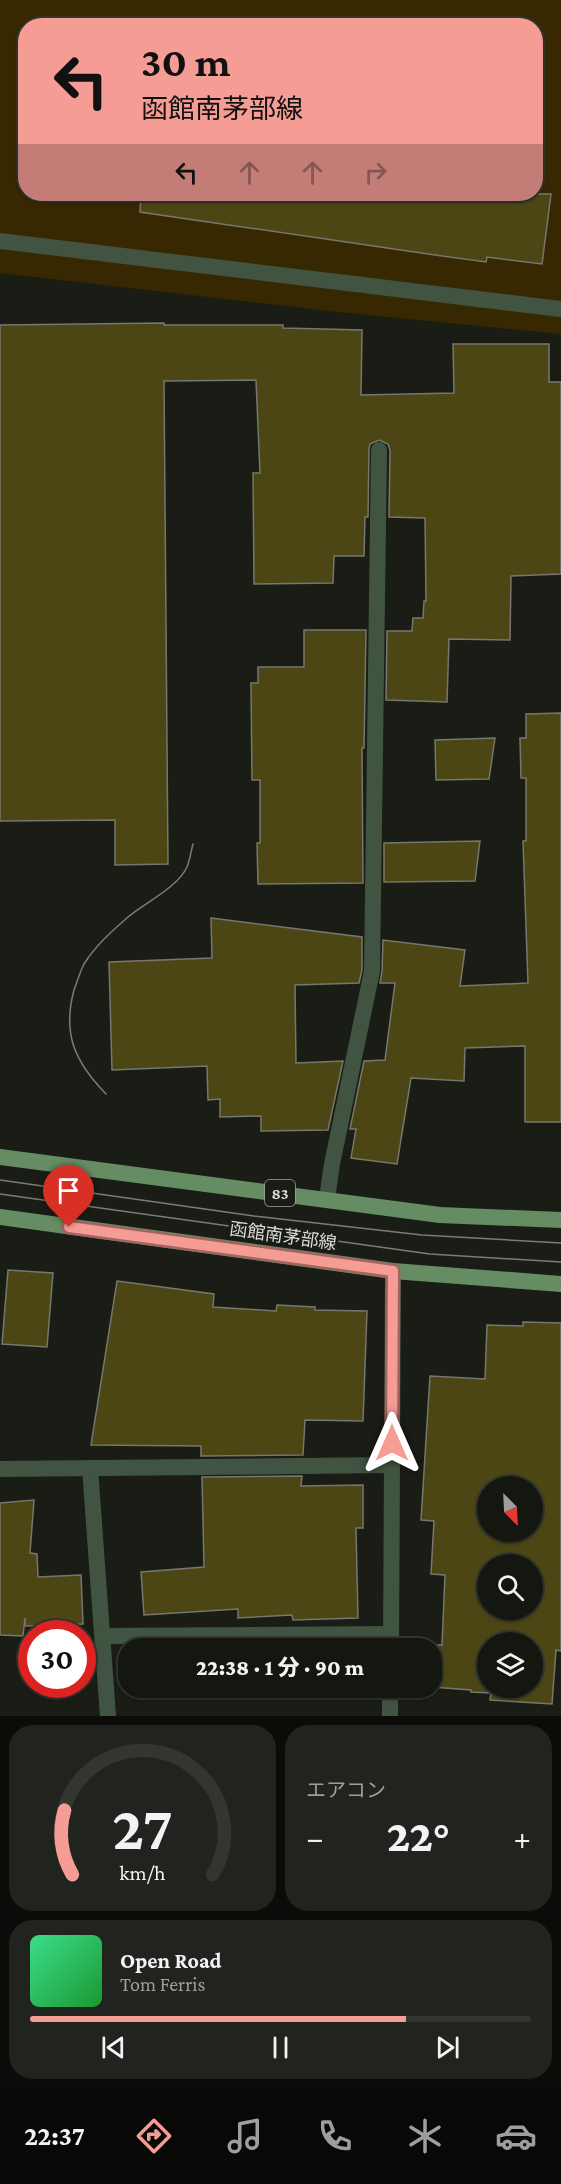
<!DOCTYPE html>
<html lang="ja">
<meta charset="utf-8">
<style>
body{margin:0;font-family:"Crimson Pro","Noto Sans JP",serif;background:#21231e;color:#f1f3f6;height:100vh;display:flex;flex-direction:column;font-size:22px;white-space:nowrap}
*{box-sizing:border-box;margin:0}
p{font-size:20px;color:#9d9f9f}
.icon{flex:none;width:33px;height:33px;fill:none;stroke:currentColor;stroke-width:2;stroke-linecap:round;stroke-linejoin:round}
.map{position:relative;height:1716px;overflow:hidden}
.drawer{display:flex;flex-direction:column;gap:9px;padding:9px;background:#0b0c09;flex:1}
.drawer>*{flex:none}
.top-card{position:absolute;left:18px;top:18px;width:525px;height:183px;border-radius:24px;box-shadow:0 2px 4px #0004,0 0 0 2px #333530;background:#f59c94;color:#111;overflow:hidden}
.needle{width:39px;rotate:156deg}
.buttons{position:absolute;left:477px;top:1476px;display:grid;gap:12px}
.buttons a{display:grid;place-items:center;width:66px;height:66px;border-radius:50%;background:#141610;box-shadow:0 2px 4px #0004,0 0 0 2px #333530;font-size:30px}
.speed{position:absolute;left:18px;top:1620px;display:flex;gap:12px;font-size:30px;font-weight:700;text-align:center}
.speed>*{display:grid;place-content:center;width:78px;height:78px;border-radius:50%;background:#141610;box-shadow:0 2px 4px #0004,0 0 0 2px #333530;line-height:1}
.speed .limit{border:9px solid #d22;background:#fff;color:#111}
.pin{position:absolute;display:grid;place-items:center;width:51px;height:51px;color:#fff;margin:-62px -26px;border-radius:50% 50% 50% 0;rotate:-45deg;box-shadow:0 0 6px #0007}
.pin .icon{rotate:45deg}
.me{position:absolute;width:66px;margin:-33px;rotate:0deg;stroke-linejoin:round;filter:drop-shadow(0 0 4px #0008)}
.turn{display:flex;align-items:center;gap:21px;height:126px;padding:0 24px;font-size:27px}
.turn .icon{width:78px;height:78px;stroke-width:2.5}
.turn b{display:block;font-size:42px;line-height:51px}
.lanes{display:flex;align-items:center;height:57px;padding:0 24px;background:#0003;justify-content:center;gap:30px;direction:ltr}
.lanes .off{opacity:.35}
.big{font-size:45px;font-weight:800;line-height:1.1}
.drawer .widget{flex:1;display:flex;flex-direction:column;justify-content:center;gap:9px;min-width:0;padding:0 21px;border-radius:24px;background:#21231e}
.drawer .dial{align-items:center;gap:0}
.dial svg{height:156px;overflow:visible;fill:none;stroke:#333530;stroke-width:7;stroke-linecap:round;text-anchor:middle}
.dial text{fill:#f1f3f6;stroke:none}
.song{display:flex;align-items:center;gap:18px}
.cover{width:72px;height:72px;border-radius:9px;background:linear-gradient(135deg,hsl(150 70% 55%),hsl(130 70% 35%))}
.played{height:6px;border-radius:3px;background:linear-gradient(90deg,#f59c94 75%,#333530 75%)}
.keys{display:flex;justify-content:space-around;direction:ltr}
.heat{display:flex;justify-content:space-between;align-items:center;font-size:33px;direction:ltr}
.drawer .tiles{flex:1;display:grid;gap:9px;grid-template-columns:1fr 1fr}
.widget:last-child{grid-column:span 2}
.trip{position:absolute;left:118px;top:1638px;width:324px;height:60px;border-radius:24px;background:#141610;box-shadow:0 2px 4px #0004,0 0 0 2px #333530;font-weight:800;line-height:60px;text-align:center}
.tabs{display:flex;height:96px;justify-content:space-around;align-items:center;background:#080906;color:#9d9f9f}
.tabs .icon{width:42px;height:42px}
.tabs .selected{color:#f59c94}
.tabs b{font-size:27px;color:#f1f3f6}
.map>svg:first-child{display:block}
.grass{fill:#382802;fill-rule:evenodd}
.building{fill:#4b4614;stroke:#77776d;stroke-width:1.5;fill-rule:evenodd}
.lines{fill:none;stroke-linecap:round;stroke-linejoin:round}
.service{stroke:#415441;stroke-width:16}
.minor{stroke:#415441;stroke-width:16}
.primary{stroke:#668c64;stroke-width:16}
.tram{stroke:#7a7d77;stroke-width:1.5}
.route-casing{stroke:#9f6560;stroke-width:15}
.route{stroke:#f59c94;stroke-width:10}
.labels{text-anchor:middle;stroke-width:6;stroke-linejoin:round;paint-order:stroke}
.shield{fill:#1a1d16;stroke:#a0a39d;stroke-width:1.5}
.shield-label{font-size:16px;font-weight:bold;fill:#dadcd7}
.street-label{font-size:18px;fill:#dadcd7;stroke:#1a1d16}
</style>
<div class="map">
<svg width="561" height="1716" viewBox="0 0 561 1716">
<rect width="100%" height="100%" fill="#1a1d16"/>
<path class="grass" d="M0,0H561V334L338,312L0,273ZM26,26H536V194H26Z"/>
<g class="building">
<path d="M141,194H551L542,264L487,257L486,262L435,255L140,212Z"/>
<path d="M164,323V325H283V328L362,330L361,395L454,393L453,344H549V382H561V574L511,576L510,640L449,639L447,702L386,700L387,631H412L413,618H423L424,601H426L425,518L389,517L390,450L388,444L379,440L370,444L369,449L368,517H365L364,556H334L333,583L254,584L253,473H260L256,380L164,381L168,864L115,865V820L0,821V325Z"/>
<path d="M304,630H366L364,748H362L363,883L258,884L257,843H260V780H252L251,683H258V667H304Z"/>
<path d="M561,713V1122H525V1046L465,1048L464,1081L411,1078L397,1164L351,1158L356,1129H350L364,1061L385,1060L395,983H380L382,971L383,940L465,950L460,986L528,983L523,841H526V778H521L520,738H526V714Z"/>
<path d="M495,738L489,779L436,780L435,740Z"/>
<path d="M480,841L475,881L384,882V843Z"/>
<path d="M211,918L362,937V970L359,983L295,985L296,1063L343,1061L328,1130L261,1131V1116L220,1117V1099L208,1100L207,1066L112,1070L109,962L212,958Z"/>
<path d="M8,1270L53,1273L47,1347L2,1344Z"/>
<path d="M117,1281L214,1294L213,1307L276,1311L277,1305L315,1307V1310L367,1311L363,1421L305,1420L303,1455L201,1456V1446L91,1445Z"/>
<path d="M523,1322L561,1323V1651L556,1650L552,1704L490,1700L491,1693L471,1692V1690L432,1687V1645H442L445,1575L431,1574L434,1521L421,1520L430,1376L485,1379L487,1325L523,1326ZM488,1486H532V1532H488ZM488,1564H532V1610H488ZM488,1642H532V1688H488Z"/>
<path d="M302,1476L301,1486L363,1485V1528H356L358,1618L293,1620L292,1615L238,1618V1609L144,1615L141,1572L204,1567L202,1477Z"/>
<path d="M34,1500L30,1553L37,1554L38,1577L81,1575L83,1624L25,1626V1618L23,1636L0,1635V1503Z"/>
</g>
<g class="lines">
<path class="service" d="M0,241L561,309"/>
<g class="minor">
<path d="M327,1199L332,1164L372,971L379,450"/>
<path d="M90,1468L108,1716"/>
<path d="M0,1469L392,1465"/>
<path d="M103,1636L391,1634"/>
<path d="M391,1648L393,1271"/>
<path d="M390,1716V1688"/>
</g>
<g class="primary">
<path d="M0,1157L440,1215L561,1220"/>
<path d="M0,1217L393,1271L561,1284"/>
</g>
<g class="tram">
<path d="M106,1094C75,1062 62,1034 74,990C77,982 80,972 84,964C95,946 112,931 128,917C145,903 178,887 187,867C190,860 191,851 193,844"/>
<path d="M0,1180L254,1216L422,1235L561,1243"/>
<path d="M0,1194L430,1254L561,1262"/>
</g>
</g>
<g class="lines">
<defs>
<path id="route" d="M69,1227L393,1271L392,1443"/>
</defs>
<use href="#route" class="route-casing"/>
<use href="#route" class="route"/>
</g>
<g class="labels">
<rect class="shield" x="265" y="1180" width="30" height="26" rx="4.5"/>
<g class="shield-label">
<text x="280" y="1199">83</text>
</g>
<g class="street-label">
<text transform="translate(283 1236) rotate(8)" y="6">函館南茅部線</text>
</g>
</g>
</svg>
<div class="buttons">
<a><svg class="needle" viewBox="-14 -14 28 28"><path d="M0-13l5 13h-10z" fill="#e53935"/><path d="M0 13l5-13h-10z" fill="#9d9f9f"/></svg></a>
<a><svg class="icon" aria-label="search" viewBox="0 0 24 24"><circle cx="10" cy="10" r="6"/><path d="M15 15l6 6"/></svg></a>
<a><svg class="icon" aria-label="layers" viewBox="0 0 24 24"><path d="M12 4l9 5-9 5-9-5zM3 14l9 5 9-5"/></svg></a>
</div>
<div class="speed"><div class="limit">30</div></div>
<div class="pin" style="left:69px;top:1227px;background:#d93025"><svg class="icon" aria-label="arrive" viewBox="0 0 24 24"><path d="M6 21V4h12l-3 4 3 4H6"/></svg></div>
<svg class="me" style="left:392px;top:1443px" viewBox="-20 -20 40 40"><path d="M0-17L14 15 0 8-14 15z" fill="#f59c94" stroke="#fff" stroke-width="4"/></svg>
<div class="trip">22:38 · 1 分 · 90 m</div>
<div class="top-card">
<div class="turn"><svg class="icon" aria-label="left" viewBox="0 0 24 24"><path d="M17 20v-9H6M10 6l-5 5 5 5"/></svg><div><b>30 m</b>函館南茅部線</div></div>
<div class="lanes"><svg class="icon" aria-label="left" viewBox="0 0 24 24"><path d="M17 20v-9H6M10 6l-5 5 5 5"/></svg><svg class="icon off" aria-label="ahead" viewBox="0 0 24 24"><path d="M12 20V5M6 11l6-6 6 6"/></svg><svg class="icon off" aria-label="ahead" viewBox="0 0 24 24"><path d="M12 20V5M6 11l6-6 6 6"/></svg><svg class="icon off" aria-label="right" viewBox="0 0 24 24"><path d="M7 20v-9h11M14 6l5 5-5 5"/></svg></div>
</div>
</div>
<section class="drawer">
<div class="tiles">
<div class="widget dial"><svg viewBox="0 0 100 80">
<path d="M14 69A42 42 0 1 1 86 69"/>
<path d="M14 69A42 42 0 0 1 10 36" stroke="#f59c94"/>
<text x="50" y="56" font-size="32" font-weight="700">27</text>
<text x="50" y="72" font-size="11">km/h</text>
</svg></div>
<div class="widget"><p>エアコン</p>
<div class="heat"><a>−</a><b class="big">22°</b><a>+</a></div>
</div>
<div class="widget">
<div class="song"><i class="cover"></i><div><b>Open Road</b><p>Tom Ferris</p></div></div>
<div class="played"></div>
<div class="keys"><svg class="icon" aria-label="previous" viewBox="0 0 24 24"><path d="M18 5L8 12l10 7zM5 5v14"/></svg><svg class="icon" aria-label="pause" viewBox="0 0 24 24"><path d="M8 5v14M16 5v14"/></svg><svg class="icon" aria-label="next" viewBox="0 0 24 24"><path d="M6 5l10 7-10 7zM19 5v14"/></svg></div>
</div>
</div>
</section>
<nav class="tabs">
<b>22:37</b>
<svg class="icon selected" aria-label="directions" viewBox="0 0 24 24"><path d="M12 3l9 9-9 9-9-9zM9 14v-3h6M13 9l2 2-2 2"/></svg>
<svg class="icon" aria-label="music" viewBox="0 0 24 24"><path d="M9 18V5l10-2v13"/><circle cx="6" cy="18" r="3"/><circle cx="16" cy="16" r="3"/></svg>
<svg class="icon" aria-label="phone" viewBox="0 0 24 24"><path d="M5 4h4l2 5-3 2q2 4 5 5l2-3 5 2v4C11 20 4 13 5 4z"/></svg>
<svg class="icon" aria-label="climate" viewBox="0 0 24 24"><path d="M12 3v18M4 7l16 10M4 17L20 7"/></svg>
<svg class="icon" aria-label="car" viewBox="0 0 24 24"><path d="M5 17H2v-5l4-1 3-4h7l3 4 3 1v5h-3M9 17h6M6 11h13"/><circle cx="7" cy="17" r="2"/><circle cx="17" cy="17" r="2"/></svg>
</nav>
